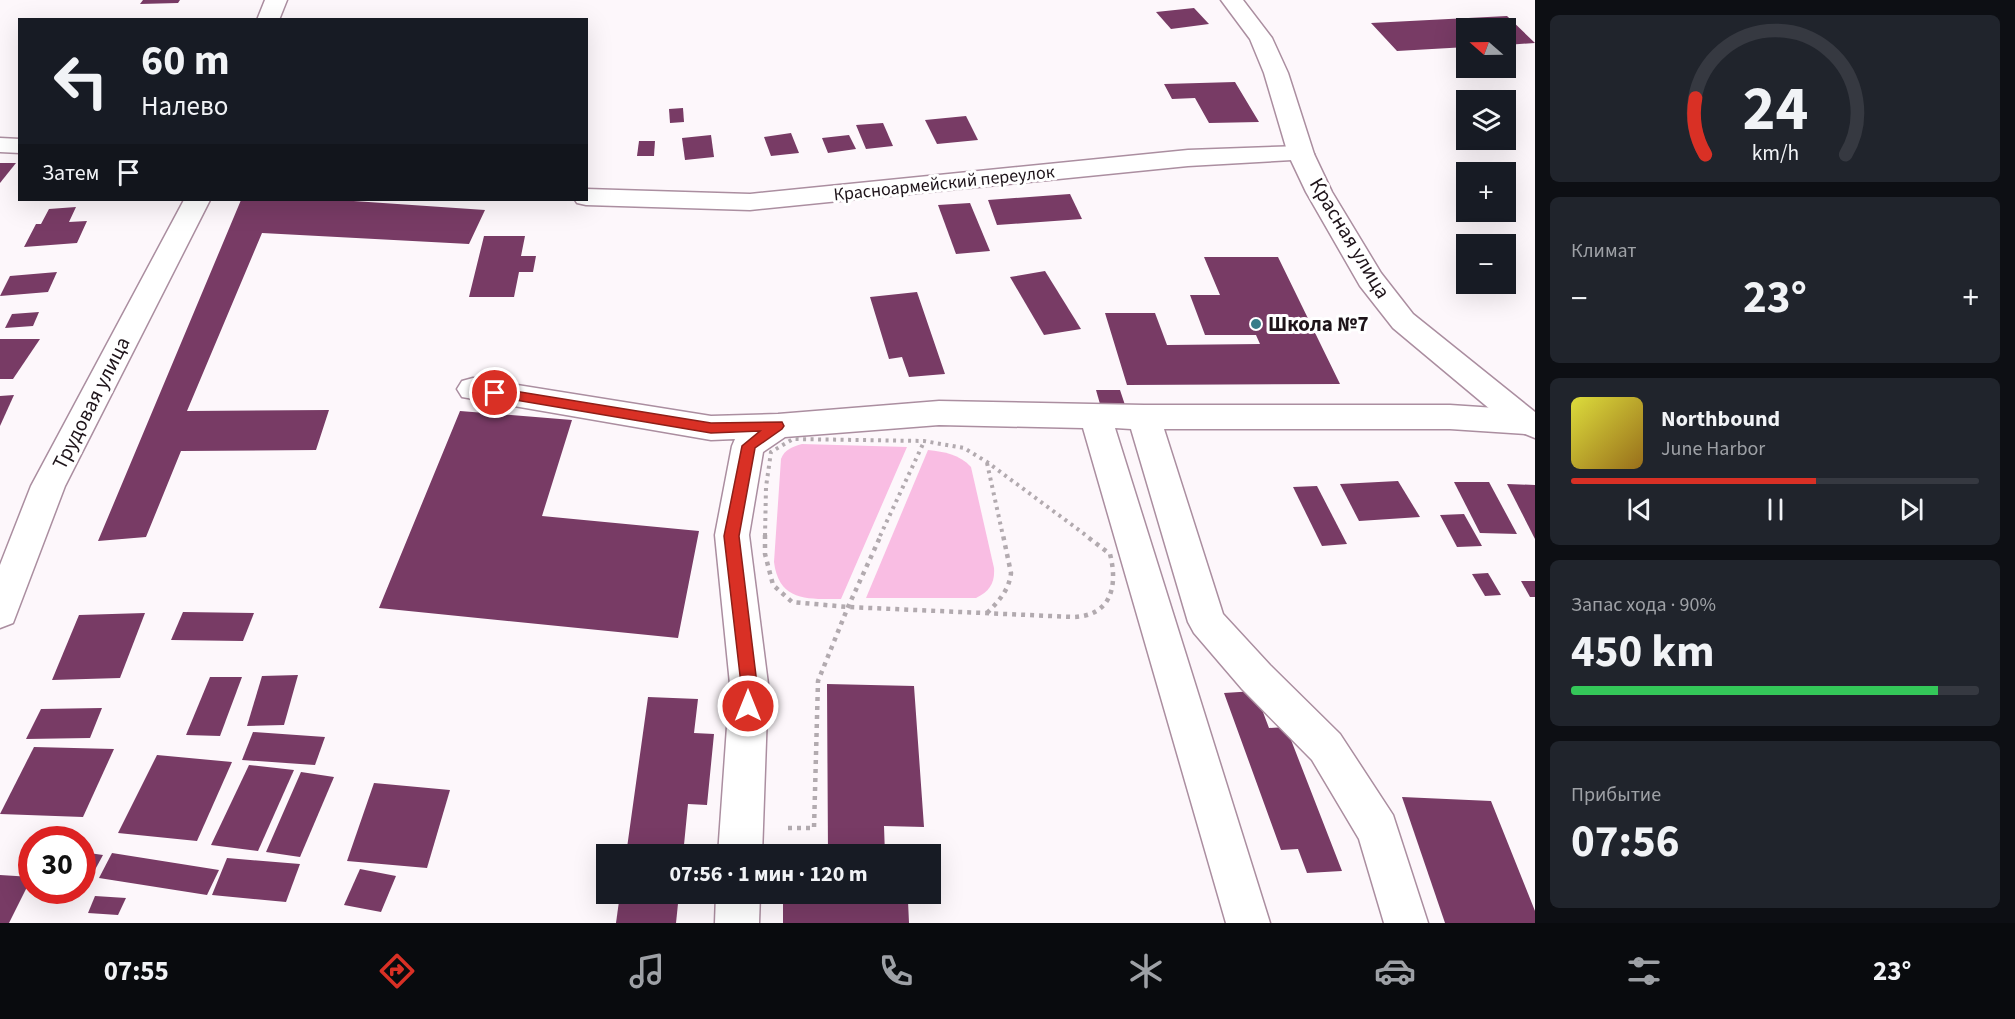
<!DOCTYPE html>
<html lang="ru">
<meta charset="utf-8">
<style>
body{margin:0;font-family:"Source Sans 3",sans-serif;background:#20242c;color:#f1f3f6;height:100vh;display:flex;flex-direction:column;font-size:22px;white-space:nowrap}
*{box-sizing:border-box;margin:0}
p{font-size:20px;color:#9ea1a6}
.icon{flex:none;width:33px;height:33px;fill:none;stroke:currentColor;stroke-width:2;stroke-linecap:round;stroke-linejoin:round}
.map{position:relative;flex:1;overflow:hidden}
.panel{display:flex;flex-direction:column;gap:15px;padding:15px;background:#0d0f14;width:480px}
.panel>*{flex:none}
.banner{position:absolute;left:18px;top:18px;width:570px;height:183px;border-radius:0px;box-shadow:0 6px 24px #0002;background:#171b24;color:#f1f3f6;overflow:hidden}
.needle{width:39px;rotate:290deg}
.controls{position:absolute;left:1456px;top:18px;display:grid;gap:12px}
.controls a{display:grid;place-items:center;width:60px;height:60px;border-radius:0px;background:#171b24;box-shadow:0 6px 24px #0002;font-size:30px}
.speed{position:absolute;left:18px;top:826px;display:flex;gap:12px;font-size:30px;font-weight:700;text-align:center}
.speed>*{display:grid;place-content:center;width:78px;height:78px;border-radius:50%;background:#171b24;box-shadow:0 6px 24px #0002;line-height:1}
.speed .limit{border:9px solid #d22;background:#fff;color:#111}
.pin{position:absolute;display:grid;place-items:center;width:51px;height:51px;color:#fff;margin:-26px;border:3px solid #fff;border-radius:50%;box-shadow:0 2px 6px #0007}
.me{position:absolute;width:66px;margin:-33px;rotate:0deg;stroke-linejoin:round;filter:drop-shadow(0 0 4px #0008)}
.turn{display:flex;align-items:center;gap:21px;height:126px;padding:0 24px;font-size:27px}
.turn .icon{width:78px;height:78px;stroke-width:2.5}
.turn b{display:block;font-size:42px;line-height:51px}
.then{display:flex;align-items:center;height:57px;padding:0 24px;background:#0003;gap:12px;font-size:22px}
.big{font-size:45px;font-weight:700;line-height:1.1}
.panel .widget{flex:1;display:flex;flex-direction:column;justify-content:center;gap:9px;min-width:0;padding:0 21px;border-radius:9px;background:#20242c}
.panel .dial{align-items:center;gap:0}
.dial svg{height:156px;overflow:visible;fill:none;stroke:#363941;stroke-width:7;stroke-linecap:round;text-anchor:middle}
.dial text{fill:#f1f3f6;stroke:none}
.song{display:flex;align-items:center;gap:18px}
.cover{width:72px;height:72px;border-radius:9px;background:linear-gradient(135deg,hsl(60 70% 55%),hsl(40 70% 35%))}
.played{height:6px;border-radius:3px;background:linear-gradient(90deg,#d93025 60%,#363941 60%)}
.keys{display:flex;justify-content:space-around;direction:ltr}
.heat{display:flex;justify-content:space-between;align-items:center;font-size:33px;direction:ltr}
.charge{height:9px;border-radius:4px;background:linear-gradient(90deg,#34c759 90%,#363941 0)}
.trip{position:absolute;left:596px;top:844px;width:345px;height:60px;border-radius:0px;background:#171b24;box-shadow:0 6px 24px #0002;font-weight:700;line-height:60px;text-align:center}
.menu{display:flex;height:96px;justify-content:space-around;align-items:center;background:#090b0e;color:#9ea1a6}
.menu .icon{width:42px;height:42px}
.menu .selected{color:#d93025}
.menu b{font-size:27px;color:#f1f3f6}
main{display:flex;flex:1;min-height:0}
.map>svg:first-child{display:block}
.green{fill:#f9bde3}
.building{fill:#783b65}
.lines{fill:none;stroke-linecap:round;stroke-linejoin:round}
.street-casing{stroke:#ab8ea0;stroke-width:3}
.secondary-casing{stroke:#ab8ea0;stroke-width:3}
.path-far1{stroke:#b2aaaf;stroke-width:4;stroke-dasharray:3 4.5;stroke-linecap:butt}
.path{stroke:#b2aaaf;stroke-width:4.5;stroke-dasharray:4 5;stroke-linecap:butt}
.street{fill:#fff;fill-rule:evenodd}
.secondary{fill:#fff;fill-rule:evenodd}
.route{fill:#d93025;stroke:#8d1f18;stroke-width:1.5}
.poi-dot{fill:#377d89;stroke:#fff;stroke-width:2}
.labels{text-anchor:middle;stroke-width:6;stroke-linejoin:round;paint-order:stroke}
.far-street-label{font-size:18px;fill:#1e141a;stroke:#fff}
.street-label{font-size:21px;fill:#1e141a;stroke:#fff}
.poi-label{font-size:21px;font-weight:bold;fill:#1e141a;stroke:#fff;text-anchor:start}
</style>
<main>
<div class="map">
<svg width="1535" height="923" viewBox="0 0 1535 923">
<rect width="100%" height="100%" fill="#fdf7fb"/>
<g class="green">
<path d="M802,444L907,447L841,599C808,599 779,602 774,562L781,459C785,449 792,447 802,444Z"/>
<path d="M928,450C945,452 959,454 971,467L994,568C995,583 990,591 976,598H866Z"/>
</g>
<g class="building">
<path d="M143,0H180L178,3L140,4Z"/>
<path d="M1194,8L1209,24L1171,29L1156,12Z"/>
<path d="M1507,16L1535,43L1506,45V28H1467V47L1397,51L1371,23Z"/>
<path d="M1235,82L1259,122L1209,123L1195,98L1172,99L1164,84Z"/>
<path d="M683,108L684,122L670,123L669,109Z"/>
<path d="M966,116L978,140L937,144L925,120Z"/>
<path d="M883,123L893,146L866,149L856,125Z"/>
<path d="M791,133L799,153L771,156L764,137Z"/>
<path d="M711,135L714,157L685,160L682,138Z"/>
<path d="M849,135L856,149L828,153L822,138Z"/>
<path d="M639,141H655L654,156H637Z"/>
<path d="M0,163H16L0,183Z"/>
<path d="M1070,194L1082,219L997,225L988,200Z"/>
<path d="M241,200H339L485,210L469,244L262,233L187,411L329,410L316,450L181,451L146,537L98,541Z"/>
<path d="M970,203L990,251L956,254L938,205Z"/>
<path d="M76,207L69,222L87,221L77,243L24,247L36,224H41L49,209Z"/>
<path d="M484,236H525L521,256H536L533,272H519L514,297H469Z"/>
<path d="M1204,257H1278L1340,384L1127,385L1105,313H1155L1167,345L1260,344L1256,335H1205L1190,295H1220Z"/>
<path d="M1045,271L1081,329L1044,335L1010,277Z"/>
<path d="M57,272L48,292L0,296L10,276Z"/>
<path d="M917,292L945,374L909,377L902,357L889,359L870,297Z"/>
<path d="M39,312L33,326L5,328L12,314Z"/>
<path d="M0,339H40L13,379H0Z"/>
<path d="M1096,390H1120L1127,411H1102Z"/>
<path d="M14,395L0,426V396Z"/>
<path d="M460,411L572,420L542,516L699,531L678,638L379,608Z"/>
<path d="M1398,481L1420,517L1359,521L1340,484Z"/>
<path d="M1454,482H1489L1517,534L1480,533Z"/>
<path d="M1507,484L1535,485V539Z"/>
<path d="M1317,486L1347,544L1322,546L1293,487Z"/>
<path d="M1464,514L1482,546L1457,547L1440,515Z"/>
<path d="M1488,573L1501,595L1485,596L1472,574Z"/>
<path d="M1521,581H1535V597H1530Z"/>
<path d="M183,612L254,613L243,641L171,640Z"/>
<path d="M145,613L120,678L52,680L79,615Z"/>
<path d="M298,675L284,725L247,726L262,676Z"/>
<path d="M210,677H242L220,736L186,735Z"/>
<path d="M827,684L914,686L924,827L884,826L885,855H828Z"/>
<path d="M1255,691L1269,728L1286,727L1342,871L1307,873L1298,849L1281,850L1224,693Z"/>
<path d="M648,697L698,699L694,733L714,734L707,805L688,804L683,855H626Z"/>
<path d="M102,708L90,738L26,739L41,709Z"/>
<path d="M253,732L325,737L315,765L242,760Z"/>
<path d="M34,747L114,749L83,817L0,814Z"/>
<path d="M157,755L232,762L197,841L118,833Z"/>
<path d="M249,765L294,770L258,851L211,845Z"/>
<path d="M301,772L334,777L300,857L266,852Z"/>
<path d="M374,783L450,790L427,868L347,861Z"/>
<path d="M1402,797L1491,801L1535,911V923H1445Z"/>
<path d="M82,852L103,855L90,879L82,878Z"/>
<path d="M784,852L825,853V855H784Z"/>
<path d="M112,853L219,870L207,895L99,878Z"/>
<path d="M227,858L300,864L286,902L212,895Z"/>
<path d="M360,869L396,876L381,912L344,905Z"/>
<path d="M0,875L32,877L9,923H0Z"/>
<path d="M620,894H679L676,923H616Z"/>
<path d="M783,894H887V900L908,901L909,923H783Z"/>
<path d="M95,896L126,898L118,915L88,913Z"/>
</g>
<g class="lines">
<defs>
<g id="street">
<path d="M265,0H287L279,20H257Z"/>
<path d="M0,138L20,139V153L0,152Z"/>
<path d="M1301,146L1310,149L1314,154L1310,159L1188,166L750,210L586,205L577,203L575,200H586V189L750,194L1188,150Z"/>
<path d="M184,200H210L65,486L13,623L0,628V565L31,486Z"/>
<path d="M473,378L711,416L778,414L939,401L1144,405H1450L1526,410L1535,413V431L1526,434L1450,429H1164L1223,614L1270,665L1340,734L1393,815L1428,923H1384L1359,839L1312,760L1242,689L1194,633L1188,622L1131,429L1115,428L1270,923H1226L1083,428L939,425L785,437L763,452L749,535L768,684L762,855H718L730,684L715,535L732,446L735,439L711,440L462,397L457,389L462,381Z"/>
<path d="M716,894H760L759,923H715Z"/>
</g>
<path id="secondary" d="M1221,0H1243L1272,38L1288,73L1314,154L1332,192L1381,273L1413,314L1535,412V438L1515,430L1393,328L1360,286L1306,192L1288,154L1264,73L1250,39Z"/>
</defs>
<use href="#street" class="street-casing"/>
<use href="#secondary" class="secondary-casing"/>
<g class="path-far1">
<path d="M987,463L1003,536"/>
<path d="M765,536L766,487L771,452L793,439L924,441L964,448L987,462L1087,536"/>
<path d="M880,536L923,444"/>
</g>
<g class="path">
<path d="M765,535V554L773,585L792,602L848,607L1073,617C1112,616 1118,585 1110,554L1085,535"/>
<path d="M987,613C999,601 1009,590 1011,573L1003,535"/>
<path d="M788,828H814L818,681L848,607L881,535"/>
</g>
<use href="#street" class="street"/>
<use href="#secondary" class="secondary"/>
</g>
<path class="route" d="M495,388L711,423L782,422L784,426L782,429L755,448L739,536L757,684L753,711L748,713L742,711L740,706L741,684L724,536L742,446L760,431L711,433L491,396L489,393L491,390Z"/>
<circle class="poi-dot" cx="1256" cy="324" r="6"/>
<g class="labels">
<g class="far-street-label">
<text transform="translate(944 183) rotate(-6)" y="6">Красноармейский переулок</text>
</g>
<g class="street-label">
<text transform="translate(1350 238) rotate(59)" y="7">Красная улица</text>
<text transform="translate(91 403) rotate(-63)" y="7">Трудовая улица</text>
</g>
<g class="poi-label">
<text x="1268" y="331">Школа №7</text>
</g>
</g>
</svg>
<div class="controls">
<a><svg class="needle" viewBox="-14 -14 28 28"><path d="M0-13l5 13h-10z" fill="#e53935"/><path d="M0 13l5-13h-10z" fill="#9ea1a6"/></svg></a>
<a><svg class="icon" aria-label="layers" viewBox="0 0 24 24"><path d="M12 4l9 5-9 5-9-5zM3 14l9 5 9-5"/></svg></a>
<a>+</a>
<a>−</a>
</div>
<div class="speed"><div class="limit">30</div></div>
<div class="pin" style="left:495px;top:393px;background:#d93025"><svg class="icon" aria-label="arrive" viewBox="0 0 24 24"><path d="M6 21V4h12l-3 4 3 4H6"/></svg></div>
<svg class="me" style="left:748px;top:706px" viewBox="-20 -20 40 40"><circle r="17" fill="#d93025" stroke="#fff" stroke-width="3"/><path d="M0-11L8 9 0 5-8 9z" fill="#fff"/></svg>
<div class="trip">07:56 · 1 мин · 120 m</div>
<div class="banner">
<div class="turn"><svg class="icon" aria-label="left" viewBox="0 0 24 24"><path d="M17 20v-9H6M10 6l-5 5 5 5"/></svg><div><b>60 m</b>Налево</div></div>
<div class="then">Затем<svg class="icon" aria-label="arrive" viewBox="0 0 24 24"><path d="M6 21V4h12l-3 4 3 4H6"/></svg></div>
</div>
</div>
<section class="panel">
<div class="widget dial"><svg viewBox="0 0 100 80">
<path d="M14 69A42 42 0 1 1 86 69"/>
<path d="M14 69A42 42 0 0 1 9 40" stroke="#d93025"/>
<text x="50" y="56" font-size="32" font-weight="700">24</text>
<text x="50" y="72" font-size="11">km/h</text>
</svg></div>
<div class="widget"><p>Климат</p>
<div class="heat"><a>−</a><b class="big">23°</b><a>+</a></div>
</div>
<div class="widget">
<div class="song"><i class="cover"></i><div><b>Northbound</b><p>June Harbor</p></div></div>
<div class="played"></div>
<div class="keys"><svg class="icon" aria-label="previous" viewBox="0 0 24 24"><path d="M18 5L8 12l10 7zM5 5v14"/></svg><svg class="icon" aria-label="pause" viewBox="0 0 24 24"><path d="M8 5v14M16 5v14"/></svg><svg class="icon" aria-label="next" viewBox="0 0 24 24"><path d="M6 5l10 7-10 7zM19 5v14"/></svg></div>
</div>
<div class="widget"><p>Запас хода · 90%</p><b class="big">450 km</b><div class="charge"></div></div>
<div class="widget"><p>Прибытие</p><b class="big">07:56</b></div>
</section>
</main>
<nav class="menu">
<b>07:55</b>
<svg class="icon selected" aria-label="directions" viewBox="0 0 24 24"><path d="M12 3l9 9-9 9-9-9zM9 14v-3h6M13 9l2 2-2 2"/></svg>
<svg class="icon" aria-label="music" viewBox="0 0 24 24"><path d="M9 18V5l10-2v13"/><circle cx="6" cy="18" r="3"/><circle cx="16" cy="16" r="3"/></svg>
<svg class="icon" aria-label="phone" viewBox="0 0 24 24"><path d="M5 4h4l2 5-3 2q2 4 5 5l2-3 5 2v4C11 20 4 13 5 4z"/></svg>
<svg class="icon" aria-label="climate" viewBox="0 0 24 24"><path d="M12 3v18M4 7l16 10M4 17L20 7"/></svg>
<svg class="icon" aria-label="car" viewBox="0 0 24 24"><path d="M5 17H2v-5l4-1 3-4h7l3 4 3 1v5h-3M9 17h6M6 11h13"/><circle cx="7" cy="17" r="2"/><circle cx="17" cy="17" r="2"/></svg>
<svg class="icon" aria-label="filters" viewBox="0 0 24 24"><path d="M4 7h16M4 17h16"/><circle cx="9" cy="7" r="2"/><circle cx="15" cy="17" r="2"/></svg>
<b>23°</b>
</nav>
